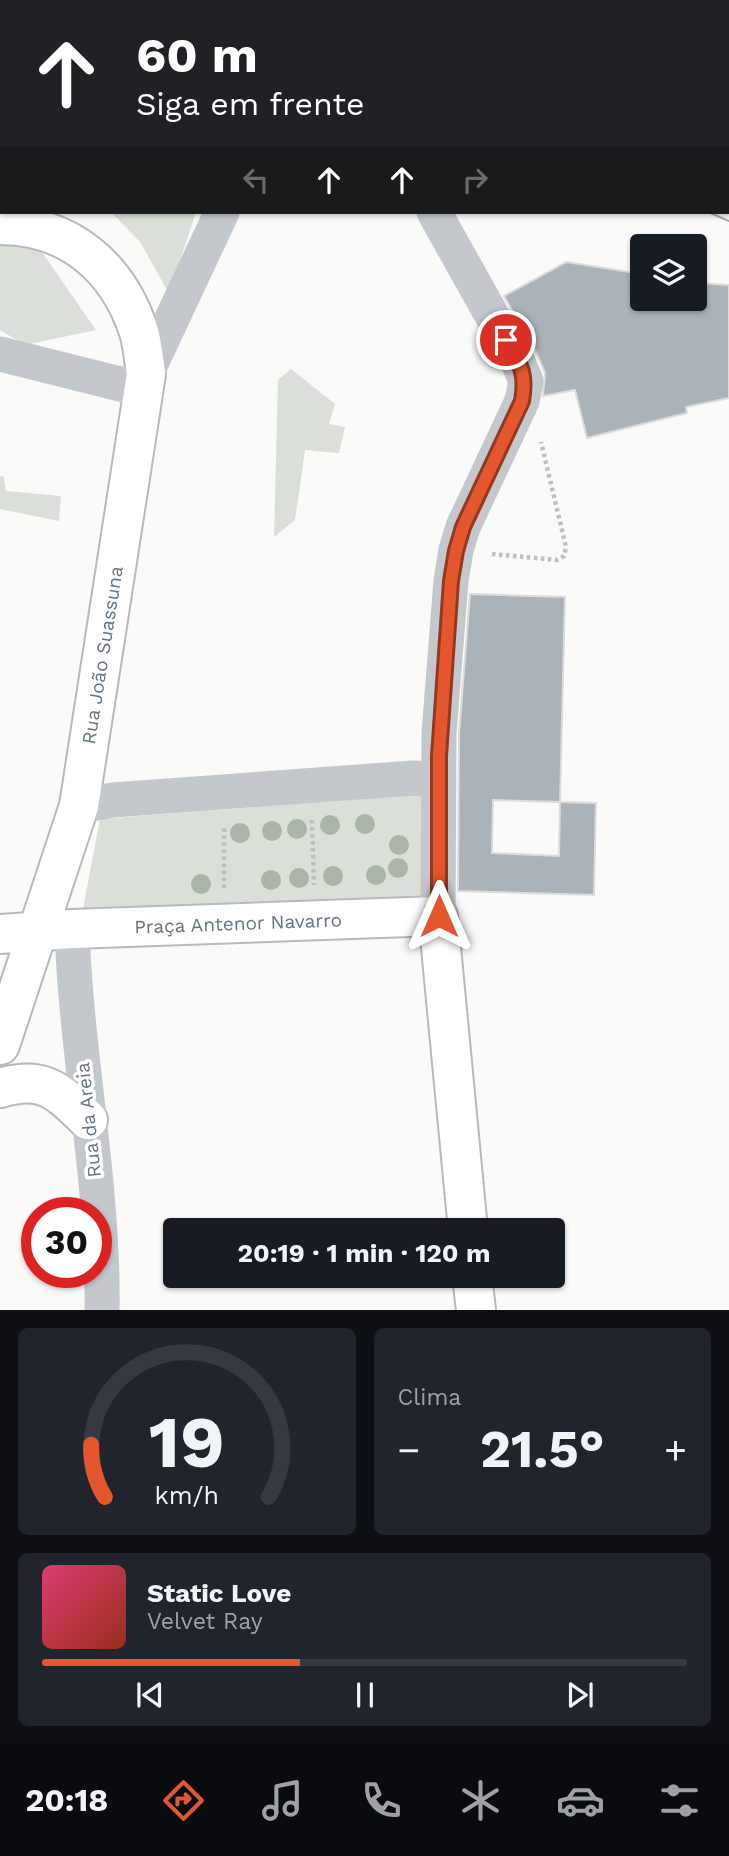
<!DOCTYPE html>
<html lang="pt">
<meta charset="utf-8">
<style>
body{margin:0;font-family:"Work Sans",sans-serif;background:#20242c;color:#f1f3f6;height:100vh;display:flex;flex-direction:column;font-size:26px;white-space:nowrap}
*{box-sizing:border-box;margin:0}
p{font-size:23px;color:#9ea1a6}
.icon{flex:none;width:38px;height:38px;fill:none;stroke:currentColor;stroke-width:2;stroke-linecap:round;stroke-linejoin:round}
.map{position:relative;height:1310px;overflow:hidden}
.side{display:flex;flex-direction:column;gap:18px;padding:18px;background:#0d0f14;flex:1}
.side>*{flex:none}
.guide{position:absolute;left:0px;top:0px;width:730px;height:214px;box-shadow:0 2px 5px #0004;background:#202124;color:#fff;overflow:hidden}
.controls{position:absolute;left:630px;top:234px;display:grid;gap:14px}
.controls a{display:grid;place-items:center;width:77px;height:77px;border-radius:7px;background:#171b24;box-shadow:0 2px 5px #0004;font-size:35px}
.speed{position:absolute;left:21px;top:1197px;display:flex;gap:14px;font-size:35px;font-weight:700;text-align:center}
.speed>*{display:grid;place-content:center;width:91px;height:91px;border-radius:50%;background:#171b24;box-shadow:0 2px 5px #0004;line-height:1}
.speed .limit{border:10px solid #d22;background:#fff;color:#111}
.pin{position:absolute;display:grid;place-items:center;width:60px;height:60px;color:#fff;margin:-30px;border:4px solid #fff;border-radius:50%;box-shadow:0 2px 7px #0007}
.me{position:absolute;width:77px;margin:-38px;rotate:0deg;stroke-linejoin:round;filter:drop-shadow(0 0 5px #0008)}
.turn{display:flex;align-items:center;gap:24px;height:147px;padding:0 21px;font-size:32px}
.turn .icon{width:91px;height:91px;stroke-width:2.5}
.turn b{display:block;font-size:49px;line-height:60px}
.lanes{display:flex;align-items:center;height:66px;padding:0 21px;background:#0003;justify-content:center;gap:35px;direction:ltr}
.lanes .off{opacity:.35}
.big{font-size:52px;font-weight:700;line-height:1.1}
.side .tile{flex:1;display:flex;flex-direction:column;justify-content:center;gap:10px;min-width:0;padding:0 24px;border-radius:10px;background:#20242c}
.side .dial{align-items:center;gap:0}
.dial svg{height:182px;overflow:visible;fill:none;stroke:#363941;stroke-width:7;stroke-linecap:round;text-anchor:middle}
.dial text{fill:#f1f3f6;stroke:none}
.song{display:flex;align-items:center;gap:21px}
.cover{width:84px;height:84px;border-radius:10px;background:linear-gradient(135deg,hsl(340 70% 55%),hsl(10 70% 35%))}
.played{height:7px;border-radius:4px;background:linear-gradient(90deg,#e4572e 40%,#363941 40%)}
.keys{display:flex;justify-content:space-around;direction:ltr}
.heat{display:flex;justify-content:space-between;align-items:center;font-size:38px;direction:ltr}
.side .tiles{flex:1;display:grid;gap:18px;grid-template-columns:1fr 1fr}
.tile:last-child{grid-column:span 2}
.trip{position:absolute;left:163px;top:1218px;width:402px;height:70px;border-radius:7px;background:#171b24;box-shadow:0 2px 5px #0004;font-weight:700;line-height:70px;text-align:center}
.tabs{display:flex;height:112px;justify-content:space-around;align-items:center;background:#090b0e;color:#9ea1a6}
.tabs .icon{width:49px;height:49px}
.tabs .active{color:#e4572e}
.tabs b{font-size:32px;color:#f1f3f6}
.map>svg:first-child{display:block}
.green{fill:#dadfd7}
.building{fill:#aab3b9;stroke:#dcdcda;stroke-width:2;fill-rule:evenodd}
.lines{fill:none;stroke-linecap:round;stroke-linejoin:round}
.major-casing{stroke:#b5babe;stroke-width:42}
.path{stroke:#bbbfc2;stroke-width:4.5;stroke-dasharray:3.5 3.5;stroke-linecap:butt}
.minor{stroke:#c3c8cc;stroke-width:35}
.major{stroke:#fff;stroke-width:38}
.tram{stroke:#a2aab0;stroke-width:2}
.tree{fill:#aab4a7}
.route-casing{stroke:#94391e;stroke-width:18}
.route{stroke:#e4572e;stroke-width:12}
.labels{text-anchor:middle;stroke-width:7;stroke-linejoin:round;paint-order:stroke}
.street-label{font-size:19px;fill:#657683;stroke:#fff}
</style>
<div class="map">
<svg width="729" height="1310" viewBox="0 0 729 1310">
<rect width="100%" height="100%" fill="#fafaf8"/>
<g class="green">
<path d="M111,212H196L169,294L141,243Z"/>
<path d="M23,225L96,330L25,345L0,330V231Z"/>
<path d="M291,369L335,404L329,424L345,427L339,453L305,450L295,520L274,537L278,380Z"/>
<path d="M0,476L4,477L6,491L61,496L59,521L0,509Z"/>
<path d="M426,794V903L82,914L100,819Z"/>
</g>
<g class="building">
<path d="M566,262L636,273L642,288V299H695V283L729,285V398L686,407L687,413L587,438L575,390L543,396L545,373L536,352L504,296Z"/>
<path d="M470,594L565,597L560,802L596,803L594,895L458,891L459,734ZM493,800L560,802L559,856L492,853Z"/>
</g>
<g class="lines">
<defs>
<g id="major">
<path d="M0,225C69,225 118,267 139,332C143,345 144,361 146,374L79,806L0,1045"/>
<path d="M0,934L72,929L438,916L468,1230"/>
<path d="M0,1088C44,1075 58,1091 88,1120"/>
<path d="M472,1276L476,1310"/>
</g>
</defs>
<use href="#major" class="major-casing"/>
<g class="path">
<path d="M160,0L161,2"/>
<path d="M492,554L557,560L564,556L566,547L541,442"/>
<path d="M312,820L314,885"/>
<path d="M224,888V827"/>
</g>
<g class="minor">
<path d="M351,0V2"/>
<path d="M668,2L673,0"/>
<path d="M0,91H2"/>
<path d="M0,204L2,203"/>
<path d="M434,212L518,362L526,381L522,401L463,527L456,550L451,581L439,733L438,916"/>
<path d="M0,354L144,390"/>
<path d="M146,374L222,212"/>
<path d="M79,806L113,800L413,778L438,779"/>
<path d="M72,929C76,1056 104,1183 102,1310"/>
</g>
<use href="#major" class="major"/>
<g class="tram">
<path d="M0,134H2"/>
<path d="M708,212L729,221"/>
</g>
</g>
<g class="tree">
<circle cx="365" cy="824" r="10"/>
<circle cx="330" cy="825" r="10"/>
<circle cx="297" cy="829" r="10"/>
<circle cx="272" cy="831" r="10"/>
<circle cx="240" cy="833" r="10"/>
<circle cx="399" cy="845" r="10"/>
<circle cx="398" cy="868" r="10"/>
<circle cx="376" cy="875" r="10"/>
<circle cx="333" cy="876" r="10"/>
<circle cx="299" cy="878" r="10"/>
<circle cx="271" cy="880" r="10"/>
<circle cx="201" cy="884" r="10"/>
</g>
<g class="lines">
<defs>
<path id="route" d="M439,916V756L451,581L456,551L463,527L522,401C527,372 520,364 506,340"/>
</defs>
<use href="#route" class="route-casing"/>
<use href="#route" class="route"/>
</g>
<g class="labels">
<g class="street-label">
<text transform="translate(102 655) rotate(-81)" y="7">Rua João Suassuna</text>
<text transform="translate(238 923) rotate(-2)" y="7">Praça Antenor Navarro</text>
<text transform="translate(88 1120) rotate(-96)" y="7">Rua da Areia</text>
</g>
</g>
</svg>
<div class="controls">
<a><svg class="icon" aria-label="layers" viewBox="0 0 24 24"><path d="M12 4l9 5-9 5-9-5zM3 14l9 5 9-5"/></svg></a>
</div>
<div class="speed"><div class="limit">30</div></div>
<div class="pin" style="left:506px;top:340px;background:#d93025"><svg class="icon" aria-label="arrive" viewBox="0 0 24 24"><path d="M6 21V4h12l-3 4 3 4H6"/></svg></div>
<svg class="me" style="left:439px;top:916px" viewBox="-20 -20 40 40"><path d="M0-17L14 15 0 8-14 15z" fill="#e4572e" stroke="#fff" stroke-width="4"/></svg>
<div class="trip">20:19 · 1 min · 120 m</div>
<div class="guide">
<div class="turn"><svg class="icon" aria-label="ahead" viewBox="0 0 24 24"><path d="M12 20V5M6 11l6-6 6 6"/></svg><div><b>60 m</b>Siga em frente</div></div>
<div class="lanes"><svg class="icon off" aria-label="left" viewBox="0 0 24 24"><path d="M17 20v-9H6M10 6l-5 5 5 5"/></svg><svg class="icon" aria-label="ahead" viewBox="0 0 24 24"><path d="M12 20V5M6 11l6-6 6 6"/></svg><svg class="icon" aria-label="ahead" viewBox="0 0 24 24"><path d="M12 20V5M6 11l6-6 6 6"/></svg><svg class="icon off" aria-label="right" viewBox="0 0 24 24"><path d="M7 20v-9h11M14 6l5 5-5 5"/></svg></div>
</div>
</div>
<section class="side">
<div class="tiles">
<div class="tile dial"><svg viewBox="0 0 100 80">
<path d="M14 69A42 42 0 1 1 86 69"/>
<path d="M14 69A42 42 0 0 1 8 46" stroke="#e4572e"/>
<text x="50" y="56" font-size="32" font-weight="700">19</text>
<text x="50" y="72" font-size="11">km/h</text>
</svg></div>
<div class="tile"><p>Clima</p>
<div class="heat"><a>−</a><b class="big">21.5°</b><a>+</a></div>
</div>
<div class="tile">
<div class="song"><i class="cover"></i><div><b>Static Love</b><p>Velvet Ray</p></div></div>
<div class="played"></div>
<div class="keys"><svg class="icon" aria-label="previous" viewBox="0 0 24 24"><path d="M18 5L8 12l10 7zM5 5v14"/></svg><svg class="icon" aria-label="pause" viewBox="0 0 24 24"><path d="M8 5v14M16 5v14"/></svg><svg class="icon" aria-label="next" viewBox="0 0 24 24"><path d="M6 5l10 7-10 7zM19 5v14"/></svg></div>
</div>
</div>
</section>
<nav class="tabs">
<b>20:18</b>
<svg class="icon active" aria-label="directions" viewBox="0 0 24 24"><path d="M12 3l9 9-9 9-9-9zM9 14v-3h6M13 9l2 2-2 2"/></svg>
<svg class="icon" aria-label="music" viewBox="0 0 24 24"><path d="M9 18V5l10-2v13"/><circle cx="6" cy="18" r="3"/><circle cx="16" cy="16" r="3"/></svg>
<svg class="icon" aria-label="phone" viewBox="0 0 24 24"><path d="M5 4h4l2 5-3 2q2 4 5 5l2-3 5 2v4C11 20 4 13 5 4z"/></svg>
<svg class="icon" aria-label="climate" viewBox="0 0 24 24"><path d="M12 3v18M4 7l16 10M4 17L20 7"/></svg>
<svg class="icon" aria-label="car" viewBox="0 0 24 24"><path d="M5 17H2v-5l4-1 3-4h7l3 4 3 1v5h-3M9 17h6M6 11h13"/><circle cx="7" cy="17" r="2"/><circle cx="17" cy="17" r="2"/></svg>
<svg class="icon" aria-label="filters" viewBox="0 0 24 24"><path d="M4 7h16M4 17h16"/><circle cx="9" cy="7" r="2"/><circle cx="15" cy="17" r="2"/></svg>
</nav>
